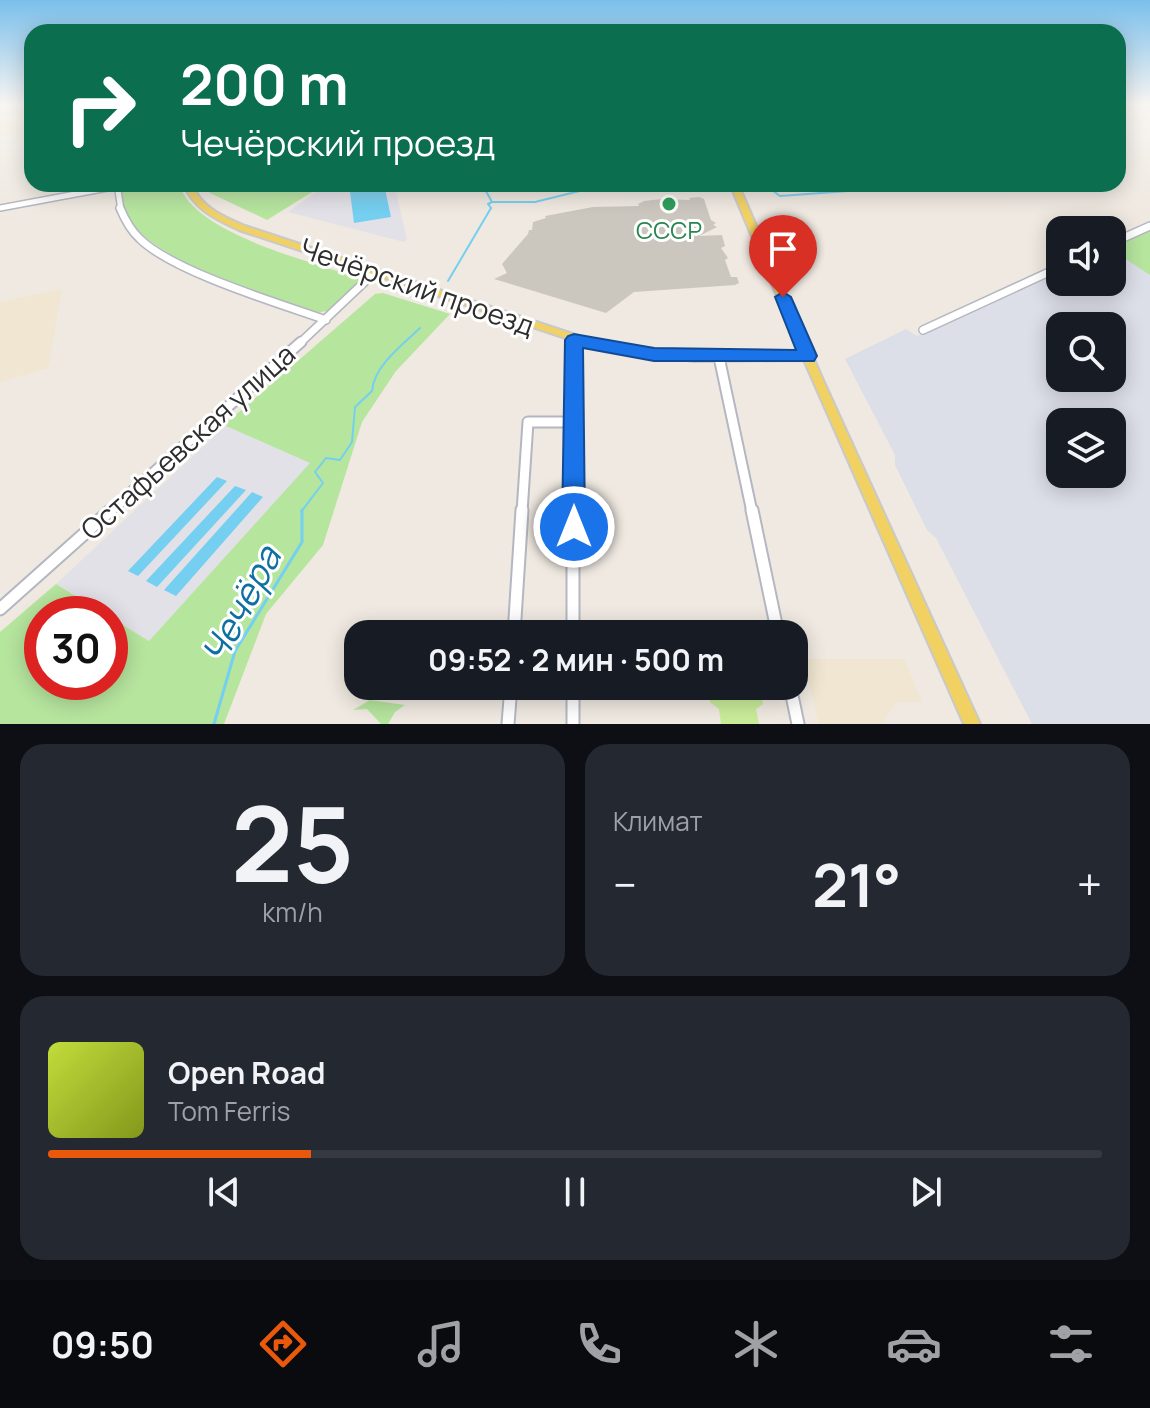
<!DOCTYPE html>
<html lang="ru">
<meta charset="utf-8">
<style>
body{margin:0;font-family:Manrope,sans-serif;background:#242831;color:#f1f3f6;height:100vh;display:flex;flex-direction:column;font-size:30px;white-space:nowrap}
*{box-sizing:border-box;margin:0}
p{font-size:26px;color:#9ea1a6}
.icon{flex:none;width:44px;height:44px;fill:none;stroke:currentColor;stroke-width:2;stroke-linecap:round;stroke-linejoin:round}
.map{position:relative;height:724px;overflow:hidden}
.drawer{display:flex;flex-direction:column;gap:20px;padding:20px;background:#0d0f14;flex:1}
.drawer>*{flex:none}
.guide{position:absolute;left:24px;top:24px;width:1102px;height:168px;border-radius:24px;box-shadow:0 4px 20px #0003;background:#0b6e4f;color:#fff;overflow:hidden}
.buttons{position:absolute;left:1046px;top:216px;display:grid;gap:16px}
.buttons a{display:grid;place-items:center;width:80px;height:80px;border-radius:16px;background:#171b24;box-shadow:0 4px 20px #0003;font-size:40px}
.speed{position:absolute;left:24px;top:596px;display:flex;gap:16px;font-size:40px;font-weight:700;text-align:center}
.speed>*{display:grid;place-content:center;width:104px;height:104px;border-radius:50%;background:#171b24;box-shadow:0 4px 20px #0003;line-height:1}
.speed .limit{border:12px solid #d22;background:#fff;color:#111}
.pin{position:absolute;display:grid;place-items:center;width:68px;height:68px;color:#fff;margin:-82px -34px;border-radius:50% 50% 50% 0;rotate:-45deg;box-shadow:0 0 8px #0007}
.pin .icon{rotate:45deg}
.me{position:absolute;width:88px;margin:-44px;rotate:0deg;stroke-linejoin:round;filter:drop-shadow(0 0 6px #0008)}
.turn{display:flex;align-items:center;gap:28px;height:168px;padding:0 24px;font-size:36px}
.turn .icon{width:104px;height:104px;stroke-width:2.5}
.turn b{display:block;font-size:56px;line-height:68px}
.big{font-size:60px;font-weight:700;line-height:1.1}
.drawer .widget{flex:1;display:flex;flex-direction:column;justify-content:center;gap:12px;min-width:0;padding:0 28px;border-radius:24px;background:#242831}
.drawer .dial{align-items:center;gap:0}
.dial b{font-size:104px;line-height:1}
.song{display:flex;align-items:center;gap:24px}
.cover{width:96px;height:96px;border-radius:12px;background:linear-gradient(135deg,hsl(70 70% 55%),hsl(70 70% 35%))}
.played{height:8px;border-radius:4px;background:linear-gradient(90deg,#ea580c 25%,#363941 25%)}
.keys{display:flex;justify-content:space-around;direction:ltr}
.heat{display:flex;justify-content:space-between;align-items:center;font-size:44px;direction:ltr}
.drawer .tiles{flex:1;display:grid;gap:20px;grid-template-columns:1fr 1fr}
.widget:last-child{grid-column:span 2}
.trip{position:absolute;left:344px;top:620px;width:464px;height:80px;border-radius:24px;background:#171b24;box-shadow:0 4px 20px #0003;font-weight:700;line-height:80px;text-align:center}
.menu{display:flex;height:128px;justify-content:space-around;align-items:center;background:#090b0e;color:#9ea1a6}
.menu .icon{width:56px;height:56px}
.menu .selected{color:#ea580c}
.menu b{font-size:36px;color:#f1f3f6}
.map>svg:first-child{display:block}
.industrial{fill:#e3e1e8}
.education{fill:#f0e6d1}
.airport{fill:#dcdee8;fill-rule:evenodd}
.green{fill:#b6e59e}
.pitch{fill:#c9ec9a}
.water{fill:#75cff0}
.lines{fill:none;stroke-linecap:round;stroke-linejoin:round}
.stream-far1{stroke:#75cff0;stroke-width:2}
.stream{stroke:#75cff0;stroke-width:3}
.building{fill:#cbc7bf}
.minor-far3-casing{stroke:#b4b7c1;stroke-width:8}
.minor-far2-casing{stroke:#b4b7c1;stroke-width:10}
.minor-far1-casing{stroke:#b4b7c1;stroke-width:13}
.minor-casing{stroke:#b4b7c1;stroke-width:15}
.major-casing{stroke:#c9c9c9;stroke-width:4}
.minor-far3{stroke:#fff;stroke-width:5}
.minor-far2{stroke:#fff;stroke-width:7}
.minor-far1{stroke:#fff;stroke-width:9}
.minor{stroke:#fff;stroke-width:11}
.major{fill:#f2d163;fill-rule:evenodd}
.route{fill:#1a73e8;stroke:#114b97;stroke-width:2}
.leisure-dot{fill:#2e9e5b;stroke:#fff;stroke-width:3}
.labels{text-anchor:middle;stroke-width:6;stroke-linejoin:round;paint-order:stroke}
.far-leisure-label{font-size:24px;fill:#27864d;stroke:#fff}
.street-label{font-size:28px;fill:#2e2e2e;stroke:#fff}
.near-water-label{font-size:36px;font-style:italic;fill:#0d6fa3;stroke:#fff}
</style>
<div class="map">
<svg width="1150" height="724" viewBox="0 0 1150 724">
<rect width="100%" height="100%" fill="#efe9e1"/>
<g class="industrial">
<path d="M328,184H394L407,239L404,242L288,212Z"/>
<path d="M226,425L311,463L149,641L110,617V614H105L56,584Z"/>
</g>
<g class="education">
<path d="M15,104H32V131L0,136V115L11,113Z"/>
<path d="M62,289L48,368L0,382V302Z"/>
<path d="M803,659H904L922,702H896L882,724H819Z"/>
</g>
<path class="airport" d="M1150,229V724H1032L936,538L927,530L895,465V455L845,359L906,329L917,336L1060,273V282H1112V246ZM1060,326H1112V378H1060ZM1060,422H1112V474H1060Z"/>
<g class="green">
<path d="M161,184H179C195,235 314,262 362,279L327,311L315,313C266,294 118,255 121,192Z"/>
<path d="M210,184L223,186L325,184L267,220L210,193L206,186Z"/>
<path d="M1150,229V275L1112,250V246Z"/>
<path d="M383,293L450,314L396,371L362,422L323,545L266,614L224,724H0V632L56,584L105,614H42V682H110V617L149,641L310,463L224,425L375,294Z"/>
<path d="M370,700L405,705L395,712L388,724H381L367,709L353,710Z"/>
</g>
<path class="pitch" d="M708,686H759L763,704L756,709L759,724H721L719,709L710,702Z"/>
<g class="water">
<path d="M349,184H384L391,217L354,223Z"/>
<path d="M217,477L227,481L138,576L128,571Z"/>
<path d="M235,486L246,490L157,587L146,581Z"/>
<path d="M252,492L263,497L176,596L164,590Z"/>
</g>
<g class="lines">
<g class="stream-far1">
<path d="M764,184L780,196L862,190"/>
<path d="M493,202H535L608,184"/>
<path d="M448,281L491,208L488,204L492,202L486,191L499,184"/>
<path d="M301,512L323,483L315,472L326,458L340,460L352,442L355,407L372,391C374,366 402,345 420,328"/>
</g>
<path class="stream" d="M214,724L235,651L302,542V510"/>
</g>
<path class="building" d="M699,197L704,199L711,220L716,223L713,225L717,227L699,236L722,235L725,246L721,248L728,258L725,260L731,277H737L739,283L735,285L634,292L606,313L494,279L507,273L502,264L528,234L529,230H532L533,222L546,218L545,216L593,207L639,206L638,204L644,201L662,199L690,200L689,198Z"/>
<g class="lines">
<defs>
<g id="minor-far3">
<path d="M117,184L121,210"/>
<path d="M0,208L129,184"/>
</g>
<g id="minor-far2">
<path d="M120,208C125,220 130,230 140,239C174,272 278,303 326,320"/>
<path d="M1112,243L1150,226"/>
<path d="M923,330L1060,267"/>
<path d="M299,344L374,273"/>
<path d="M574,344V340"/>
</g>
<g id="minor-far1">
<path d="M719,357L752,512"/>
<path d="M109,512L301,342"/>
<path d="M522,512L528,422H574"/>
<path d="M573,512L574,342"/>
</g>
<g id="minor">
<path d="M752,510L778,634"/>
<path d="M0,609L111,510"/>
<path d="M514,634L522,510"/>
<path d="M573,634V510"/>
<path d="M573,686V724"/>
<path d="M790,686L798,724"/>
<path d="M508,724L511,686"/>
</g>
<path id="major" d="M184,184H192C200,207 223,217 245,226L600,343L694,353H801L730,184H738L822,378L980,724H964L804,360L694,361L599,349L239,230C216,219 193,209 184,184Z"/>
</defs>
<use href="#minor-far3" class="minor-far3-casing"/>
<use href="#minor-far2" class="minor-far2-casing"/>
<use href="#minor-far1" class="minor-far1-casing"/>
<use href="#minor" class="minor-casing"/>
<use href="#major" class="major-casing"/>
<use href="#minor-far3" class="minor-far3"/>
<use href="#minor-far2" class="minor-far2"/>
<use href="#minor-far1" class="minor-far1"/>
<use href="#minor" class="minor"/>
<use href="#major" class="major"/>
</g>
<linearGradient id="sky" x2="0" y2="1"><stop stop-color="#7abfeb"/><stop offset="0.51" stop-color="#f8f5f2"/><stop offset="1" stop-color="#f8f5f2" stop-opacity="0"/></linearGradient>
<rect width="1150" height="205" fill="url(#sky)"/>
<path class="route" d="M783,292L791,297L817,356L814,361H654L583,348L585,527L582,535L574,538L566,535L562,527L565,340L568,336L574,334L654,348L796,350L775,297Z"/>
<circle class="leisure-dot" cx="669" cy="204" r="8"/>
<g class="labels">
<g class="far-leisure-label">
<text x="669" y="239">СССР</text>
</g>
<g class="street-label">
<text transform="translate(417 287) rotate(19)" y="10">Чечёрский проезд</text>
<text transform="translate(188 442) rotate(-42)" y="10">Остафьевская улица</text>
</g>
<g class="near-water-label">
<text transform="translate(241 605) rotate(-62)" y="13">Чечёра</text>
</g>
</g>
</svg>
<div class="buttons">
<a><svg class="icon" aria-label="sound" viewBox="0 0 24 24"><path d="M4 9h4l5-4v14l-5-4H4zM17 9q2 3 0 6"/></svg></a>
<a><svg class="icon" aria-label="search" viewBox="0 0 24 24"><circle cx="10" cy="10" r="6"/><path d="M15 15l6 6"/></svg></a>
<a><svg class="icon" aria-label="layers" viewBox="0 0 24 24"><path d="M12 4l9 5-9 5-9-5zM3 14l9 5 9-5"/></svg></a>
</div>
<div class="speed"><div class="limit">30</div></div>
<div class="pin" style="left:783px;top:297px;background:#d93025"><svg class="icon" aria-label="arrive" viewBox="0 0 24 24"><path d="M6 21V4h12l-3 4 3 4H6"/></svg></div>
<svg class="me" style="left:574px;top:527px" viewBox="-20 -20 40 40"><circle r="17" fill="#1a73e8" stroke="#fff" stroke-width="3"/><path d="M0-11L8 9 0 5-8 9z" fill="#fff"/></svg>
<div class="trip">09:52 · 2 мин · 500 m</div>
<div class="guide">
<div class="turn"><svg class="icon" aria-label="right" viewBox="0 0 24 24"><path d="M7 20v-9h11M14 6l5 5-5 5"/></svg><div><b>200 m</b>Чечёрский проезд</div></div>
</div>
</div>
<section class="drawer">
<div class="tiles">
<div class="widget dial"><b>25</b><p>km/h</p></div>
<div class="widget"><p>Климат</p>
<div class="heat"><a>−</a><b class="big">21°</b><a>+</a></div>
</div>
<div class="widget">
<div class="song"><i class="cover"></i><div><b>Open Road</b><p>Tom Ferris</p></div></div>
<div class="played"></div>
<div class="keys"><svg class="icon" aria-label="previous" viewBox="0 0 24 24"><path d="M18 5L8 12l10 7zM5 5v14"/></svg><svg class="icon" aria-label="pause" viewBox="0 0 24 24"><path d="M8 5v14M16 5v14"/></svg><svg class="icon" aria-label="next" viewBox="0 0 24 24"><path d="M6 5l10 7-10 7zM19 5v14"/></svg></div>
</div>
</div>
</section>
<nav class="menu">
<b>09:50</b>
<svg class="icon selected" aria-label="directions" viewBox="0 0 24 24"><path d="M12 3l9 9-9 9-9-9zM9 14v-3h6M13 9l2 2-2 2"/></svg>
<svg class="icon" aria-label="music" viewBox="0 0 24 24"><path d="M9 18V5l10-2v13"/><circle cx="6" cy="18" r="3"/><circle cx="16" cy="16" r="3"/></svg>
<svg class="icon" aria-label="phone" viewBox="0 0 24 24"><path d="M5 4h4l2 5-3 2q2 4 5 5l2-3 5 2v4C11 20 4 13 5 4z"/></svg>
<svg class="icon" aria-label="climate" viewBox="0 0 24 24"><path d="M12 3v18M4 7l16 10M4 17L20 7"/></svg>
<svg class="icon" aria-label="car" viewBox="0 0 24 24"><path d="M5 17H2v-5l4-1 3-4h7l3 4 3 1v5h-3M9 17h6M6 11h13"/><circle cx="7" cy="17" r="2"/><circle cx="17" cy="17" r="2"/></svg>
<svg class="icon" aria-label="filters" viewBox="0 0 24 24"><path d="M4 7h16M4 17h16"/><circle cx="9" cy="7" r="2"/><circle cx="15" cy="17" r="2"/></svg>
</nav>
